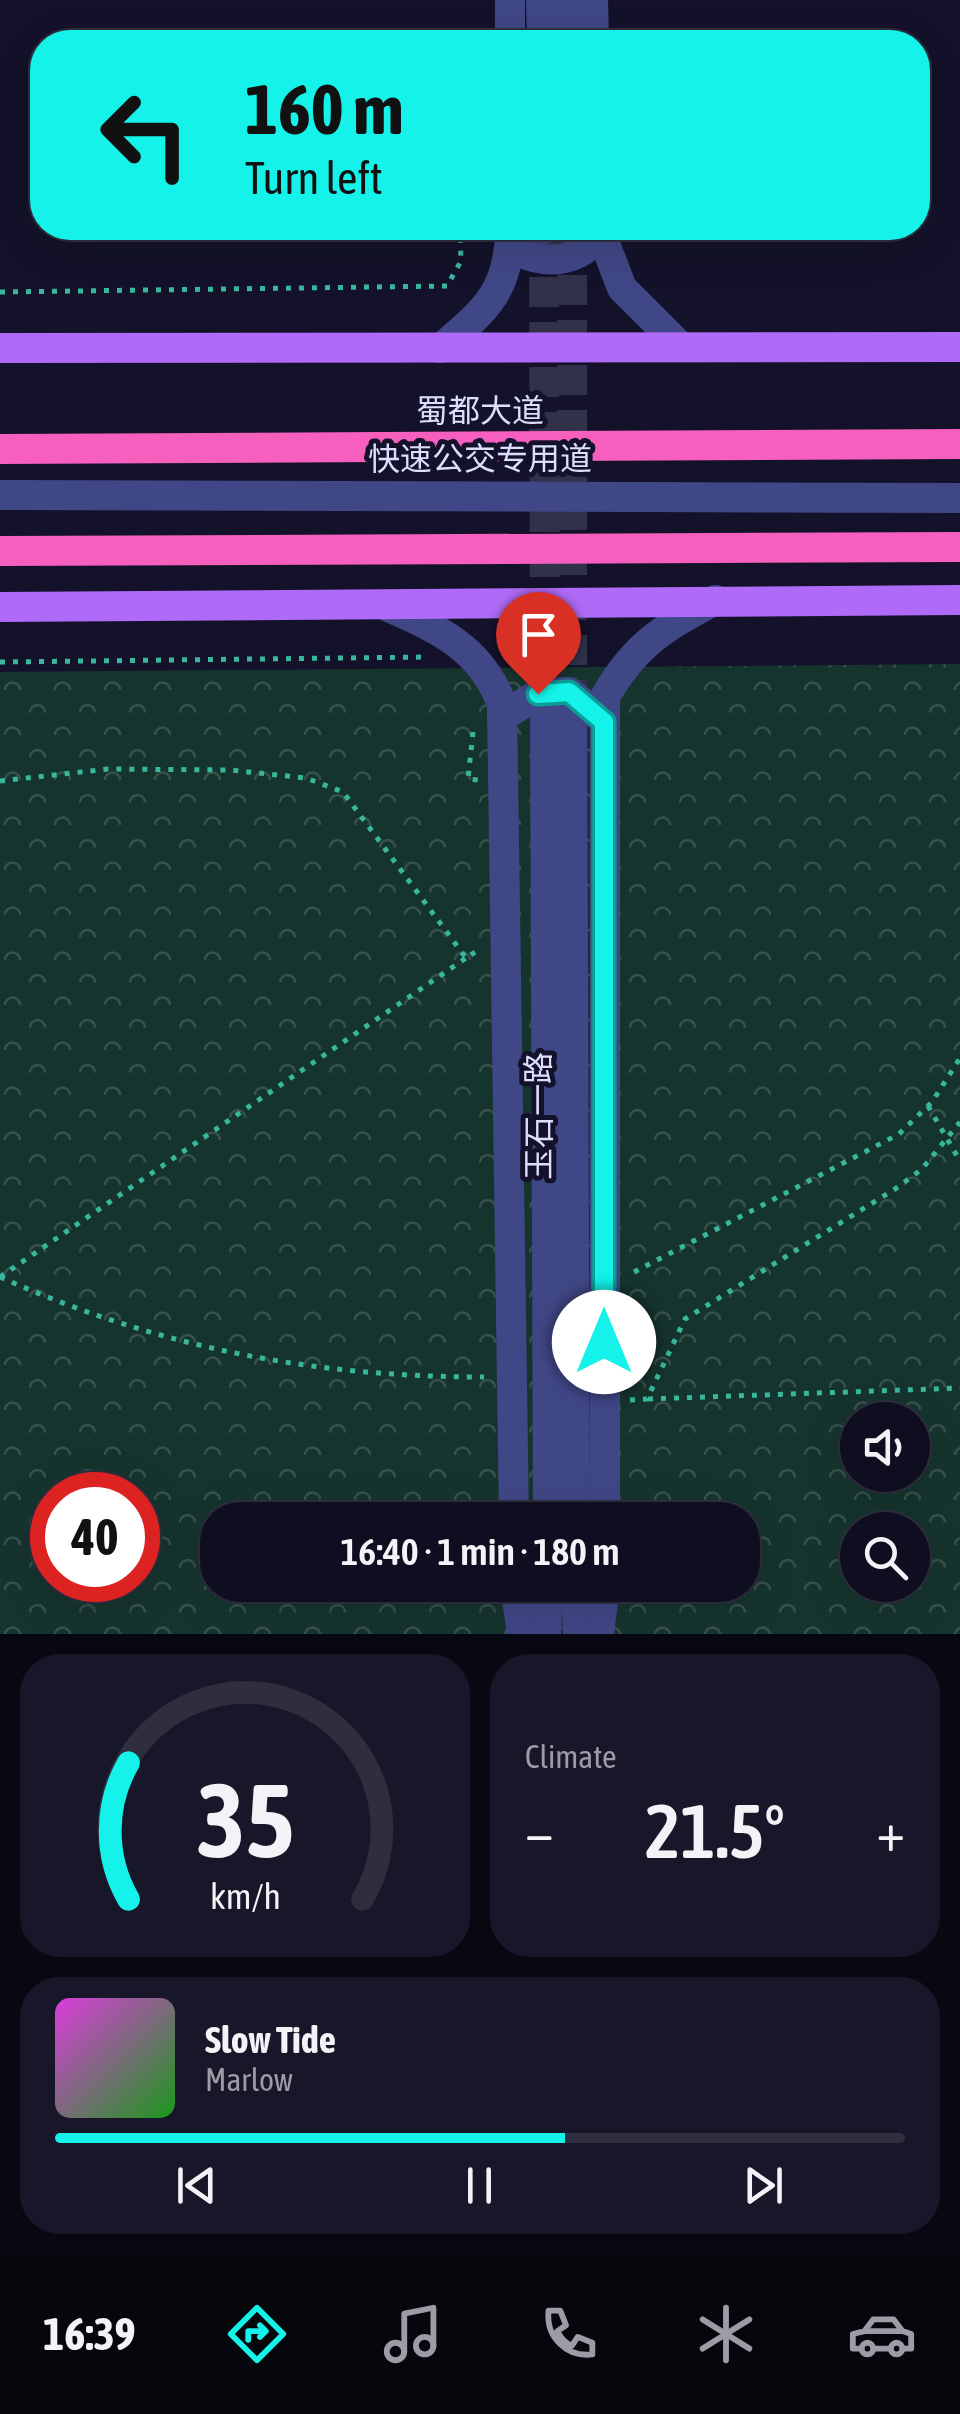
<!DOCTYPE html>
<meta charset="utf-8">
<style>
body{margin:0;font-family:"Asap Condensed","Noto Sans SC",sans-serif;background:#171729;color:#f1f3f6;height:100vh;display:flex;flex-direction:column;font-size:38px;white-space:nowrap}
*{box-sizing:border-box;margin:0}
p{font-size:32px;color:#9b9ca5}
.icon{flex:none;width:55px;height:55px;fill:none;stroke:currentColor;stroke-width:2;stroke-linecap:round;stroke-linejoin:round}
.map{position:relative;height:1634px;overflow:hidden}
.side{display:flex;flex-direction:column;gap:20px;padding:20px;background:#080812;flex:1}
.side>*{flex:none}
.banner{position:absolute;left:30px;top:30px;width:900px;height:210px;border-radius:40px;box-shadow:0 10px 40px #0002,0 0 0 2px #2e2e3e;background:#14f2e9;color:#111;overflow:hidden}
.fabs{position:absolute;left:840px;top:1402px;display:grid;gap:20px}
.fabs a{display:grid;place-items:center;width:90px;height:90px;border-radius:50%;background:#0e0e20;box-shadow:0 10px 40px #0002,0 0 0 2px #2e2e3e;font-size:50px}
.speed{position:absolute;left:30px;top:1472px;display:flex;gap:20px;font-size:50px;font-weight:700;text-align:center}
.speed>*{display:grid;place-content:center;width:130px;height:130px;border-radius:50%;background:#0e0e20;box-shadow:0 10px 40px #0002,0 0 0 2px #2e2e3e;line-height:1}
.speed .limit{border:15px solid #d22;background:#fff;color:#111}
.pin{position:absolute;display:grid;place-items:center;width:85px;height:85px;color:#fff;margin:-102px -42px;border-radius:50% 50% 50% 0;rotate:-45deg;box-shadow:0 0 10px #0007}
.pin .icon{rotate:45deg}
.me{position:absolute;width:110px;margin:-55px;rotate:0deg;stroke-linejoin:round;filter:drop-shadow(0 0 8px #0008)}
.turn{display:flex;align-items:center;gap:35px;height:210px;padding:0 50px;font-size:45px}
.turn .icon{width:130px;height:130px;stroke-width:2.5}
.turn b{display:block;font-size:70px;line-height:85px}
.big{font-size:75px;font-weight:600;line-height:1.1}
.side .tile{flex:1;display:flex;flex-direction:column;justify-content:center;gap:15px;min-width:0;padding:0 35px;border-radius:40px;background:#171729}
.side .dial{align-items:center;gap:0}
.dial svg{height:260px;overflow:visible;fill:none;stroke:#2e2e3e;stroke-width:7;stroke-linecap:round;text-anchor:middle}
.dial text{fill:#f1f3f6;stroke:none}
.song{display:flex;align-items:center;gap:30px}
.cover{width:120px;height:120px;border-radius:15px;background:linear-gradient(135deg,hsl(300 70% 55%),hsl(120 70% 35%))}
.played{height:10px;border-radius:5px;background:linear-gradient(90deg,#14f2e9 60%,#2e2e3e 60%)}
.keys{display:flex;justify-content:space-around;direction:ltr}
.heat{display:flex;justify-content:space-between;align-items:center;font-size:55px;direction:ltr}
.side .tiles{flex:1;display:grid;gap:20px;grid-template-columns:1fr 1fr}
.tile:last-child{grid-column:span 2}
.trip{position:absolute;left:200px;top:1502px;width:560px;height:100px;border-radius:40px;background:#0e0e20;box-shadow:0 10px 40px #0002,0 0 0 2px #2e2e3e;font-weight:600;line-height:100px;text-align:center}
.tab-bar{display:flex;height:160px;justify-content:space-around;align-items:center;background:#06060d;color:#9b9ca5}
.tab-bar .icon{width:70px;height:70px}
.tab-bar .selected{color:#14f2e9}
.tab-bar b{font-size:45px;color:#f1f3f6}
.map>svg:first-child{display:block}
.park{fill:url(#park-crowns);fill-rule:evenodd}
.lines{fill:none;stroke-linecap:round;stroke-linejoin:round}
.minor-tunnel{stroke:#31314a;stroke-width:30;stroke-dasharray:30 15;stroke-linecap:butt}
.path{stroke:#38b79d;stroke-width:5;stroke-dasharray:5 8;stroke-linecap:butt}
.minor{stroke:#404786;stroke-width:30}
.major{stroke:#af6af7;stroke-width:30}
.highway{stroke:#f65fbd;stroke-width:30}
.route-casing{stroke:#0d9d97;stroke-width:25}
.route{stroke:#14f2e9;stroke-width:18}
.labels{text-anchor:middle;stroke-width:10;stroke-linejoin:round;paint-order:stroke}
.street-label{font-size:32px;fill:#dddefd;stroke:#13122a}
</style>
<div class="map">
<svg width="960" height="1634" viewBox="0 0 960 1634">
<defs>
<pattern id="park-crowns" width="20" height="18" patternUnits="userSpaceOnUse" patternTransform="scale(2.5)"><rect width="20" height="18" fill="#16342e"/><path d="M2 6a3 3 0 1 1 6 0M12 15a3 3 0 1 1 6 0" fill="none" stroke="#37514d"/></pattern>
</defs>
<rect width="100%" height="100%" fill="#13122a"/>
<path class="park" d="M960,664V1634H0V672ZM858,1420H912V1475H858ZM52,1495H138V1580H52ZM218,1520H742V1585H218ZM858,1530H912V1585H858Z"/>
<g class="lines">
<g class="minor-tunnel">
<path d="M572,230V712"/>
<path d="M544,232L545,714"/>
</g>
<g class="path">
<path d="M0,292L447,286L461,261L460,228"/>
<path d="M0,662L427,657"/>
<path d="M473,732L468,779L479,780"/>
<path d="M0,781L108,769L230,770L306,778L343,792L466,958L477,951"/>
<path d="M928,1106L960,1161"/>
<path d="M634,1272L899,1134L932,1102L960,1058"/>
<path d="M0,1277L466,958"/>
<path d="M0,1277C157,1347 312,1377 484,1377"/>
<path d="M648,1399L960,1388"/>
<path d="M630,1400L647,1399L685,1319L895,1189L922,1169L960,1122"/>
</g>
<g class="minor">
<path d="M510,0V42"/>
<path d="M541,0L542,42"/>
<path d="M567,0L568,42"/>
<path d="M593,0L594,42"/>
<path d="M544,228V229"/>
<path d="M572,228V230"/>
<path d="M599,228L622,288L681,347"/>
<path d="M510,239L521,253C550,265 580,261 599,235"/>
<path d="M441,348C486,310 510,290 510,228"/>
<path d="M0,495L960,498"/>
<path d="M386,606C438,629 482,648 502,705L514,1520"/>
<path d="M572,712L575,1520"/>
<path d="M545,714L548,1520"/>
<path d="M502,717L538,694L569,692L599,716"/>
<path d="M605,1520V697C635,644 664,628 715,600"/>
<path d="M515,1585L522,1634"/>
<path d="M576,1585L578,1634"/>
<path d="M546,1634L548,1585"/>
<path d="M599,1634L605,1585"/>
</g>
<g class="major">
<path d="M0,348L960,347"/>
<path d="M0,607L960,600"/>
</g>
<g class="highway">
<path d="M0,449L960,444"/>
<path d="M0,551L960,547"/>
</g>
</g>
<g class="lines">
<defs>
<path id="route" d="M538,694L569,692L604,722V1342"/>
</defs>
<use href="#route" class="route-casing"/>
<use href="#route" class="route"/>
</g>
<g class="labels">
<g class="street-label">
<text x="480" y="422">蜀都大道</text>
<text x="480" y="470">快速公交专用道</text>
<text transform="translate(539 1116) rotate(-90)" y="11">玉石一路</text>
</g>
</g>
</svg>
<div class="fabs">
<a><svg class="icon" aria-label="sound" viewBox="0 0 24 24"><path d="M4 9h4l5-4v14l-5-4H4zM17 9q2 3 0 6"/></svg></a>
<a><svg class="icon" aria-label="search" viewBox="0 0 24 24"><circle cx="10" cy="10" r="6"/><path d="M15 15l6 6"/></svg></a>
</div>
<div class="speed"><div class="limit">40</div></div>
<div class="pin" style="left:538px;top:694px;background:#d93025"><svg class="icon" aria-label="arrive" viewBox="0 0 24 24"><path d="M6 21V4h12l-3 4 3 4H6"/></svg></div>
<svg class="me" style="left:604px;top:1342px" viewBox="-20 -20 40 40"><circle r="19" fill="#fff"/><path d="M0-13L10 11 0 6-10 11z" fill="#14f2e9"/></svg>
<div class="trip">16:40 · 1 min · 180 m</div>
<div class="banner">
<div class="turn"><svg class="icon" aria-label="left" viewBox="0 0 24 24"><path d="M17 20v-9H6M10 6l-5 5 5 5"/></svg><div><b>160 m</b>Turn left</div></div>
</div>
</div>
<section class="side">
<div class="tiles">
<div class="tile dial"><svg viewBox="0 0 100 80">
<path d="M14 69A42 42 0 1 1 86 69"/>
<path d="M14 69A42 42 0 0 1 14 27" stroke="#14f2e9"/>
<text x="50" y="56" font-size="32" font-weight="700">35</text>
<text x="50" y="72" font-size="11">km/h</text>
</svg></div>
<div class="tile"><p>Climate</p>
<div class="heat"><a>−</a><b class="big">21.5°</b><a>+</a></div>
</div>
<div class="tile">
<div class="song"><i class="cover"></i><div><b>Slow Tide</b><p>Marlow</p></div></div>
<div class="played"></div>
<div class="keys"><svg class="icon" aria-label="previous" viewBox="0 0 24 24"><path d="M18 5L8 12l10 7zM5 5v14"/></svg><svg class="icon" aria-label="pause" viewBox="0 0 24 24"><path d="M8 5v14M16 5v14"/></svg><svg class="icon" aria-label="next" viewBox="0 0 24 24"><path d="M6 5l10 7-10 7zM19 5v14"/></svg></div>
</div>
</div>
</section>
<nav class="tab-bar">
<b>16:39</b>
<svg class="icon selected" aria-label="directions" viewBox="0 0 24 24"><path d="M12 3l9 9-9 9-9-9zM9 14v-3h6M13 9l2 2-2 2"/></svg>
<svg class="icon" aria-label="music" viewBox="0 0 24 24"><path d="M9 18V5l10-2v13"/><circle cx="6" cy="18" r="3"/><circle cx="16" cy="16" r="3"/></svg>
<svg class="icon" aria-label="phone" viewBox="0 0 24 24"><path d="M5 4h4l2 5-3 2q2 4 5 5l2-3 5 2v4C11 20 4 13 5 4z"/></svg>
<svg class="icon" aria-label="climate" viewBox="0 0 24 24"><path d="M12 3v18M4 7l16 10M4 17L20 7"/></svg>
<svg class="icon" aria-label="car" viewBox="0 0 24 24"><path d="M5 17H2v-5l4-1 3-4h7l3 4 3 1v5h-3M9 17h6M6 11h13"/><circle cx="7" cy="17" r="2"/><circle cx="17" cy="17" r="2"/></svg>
</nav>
